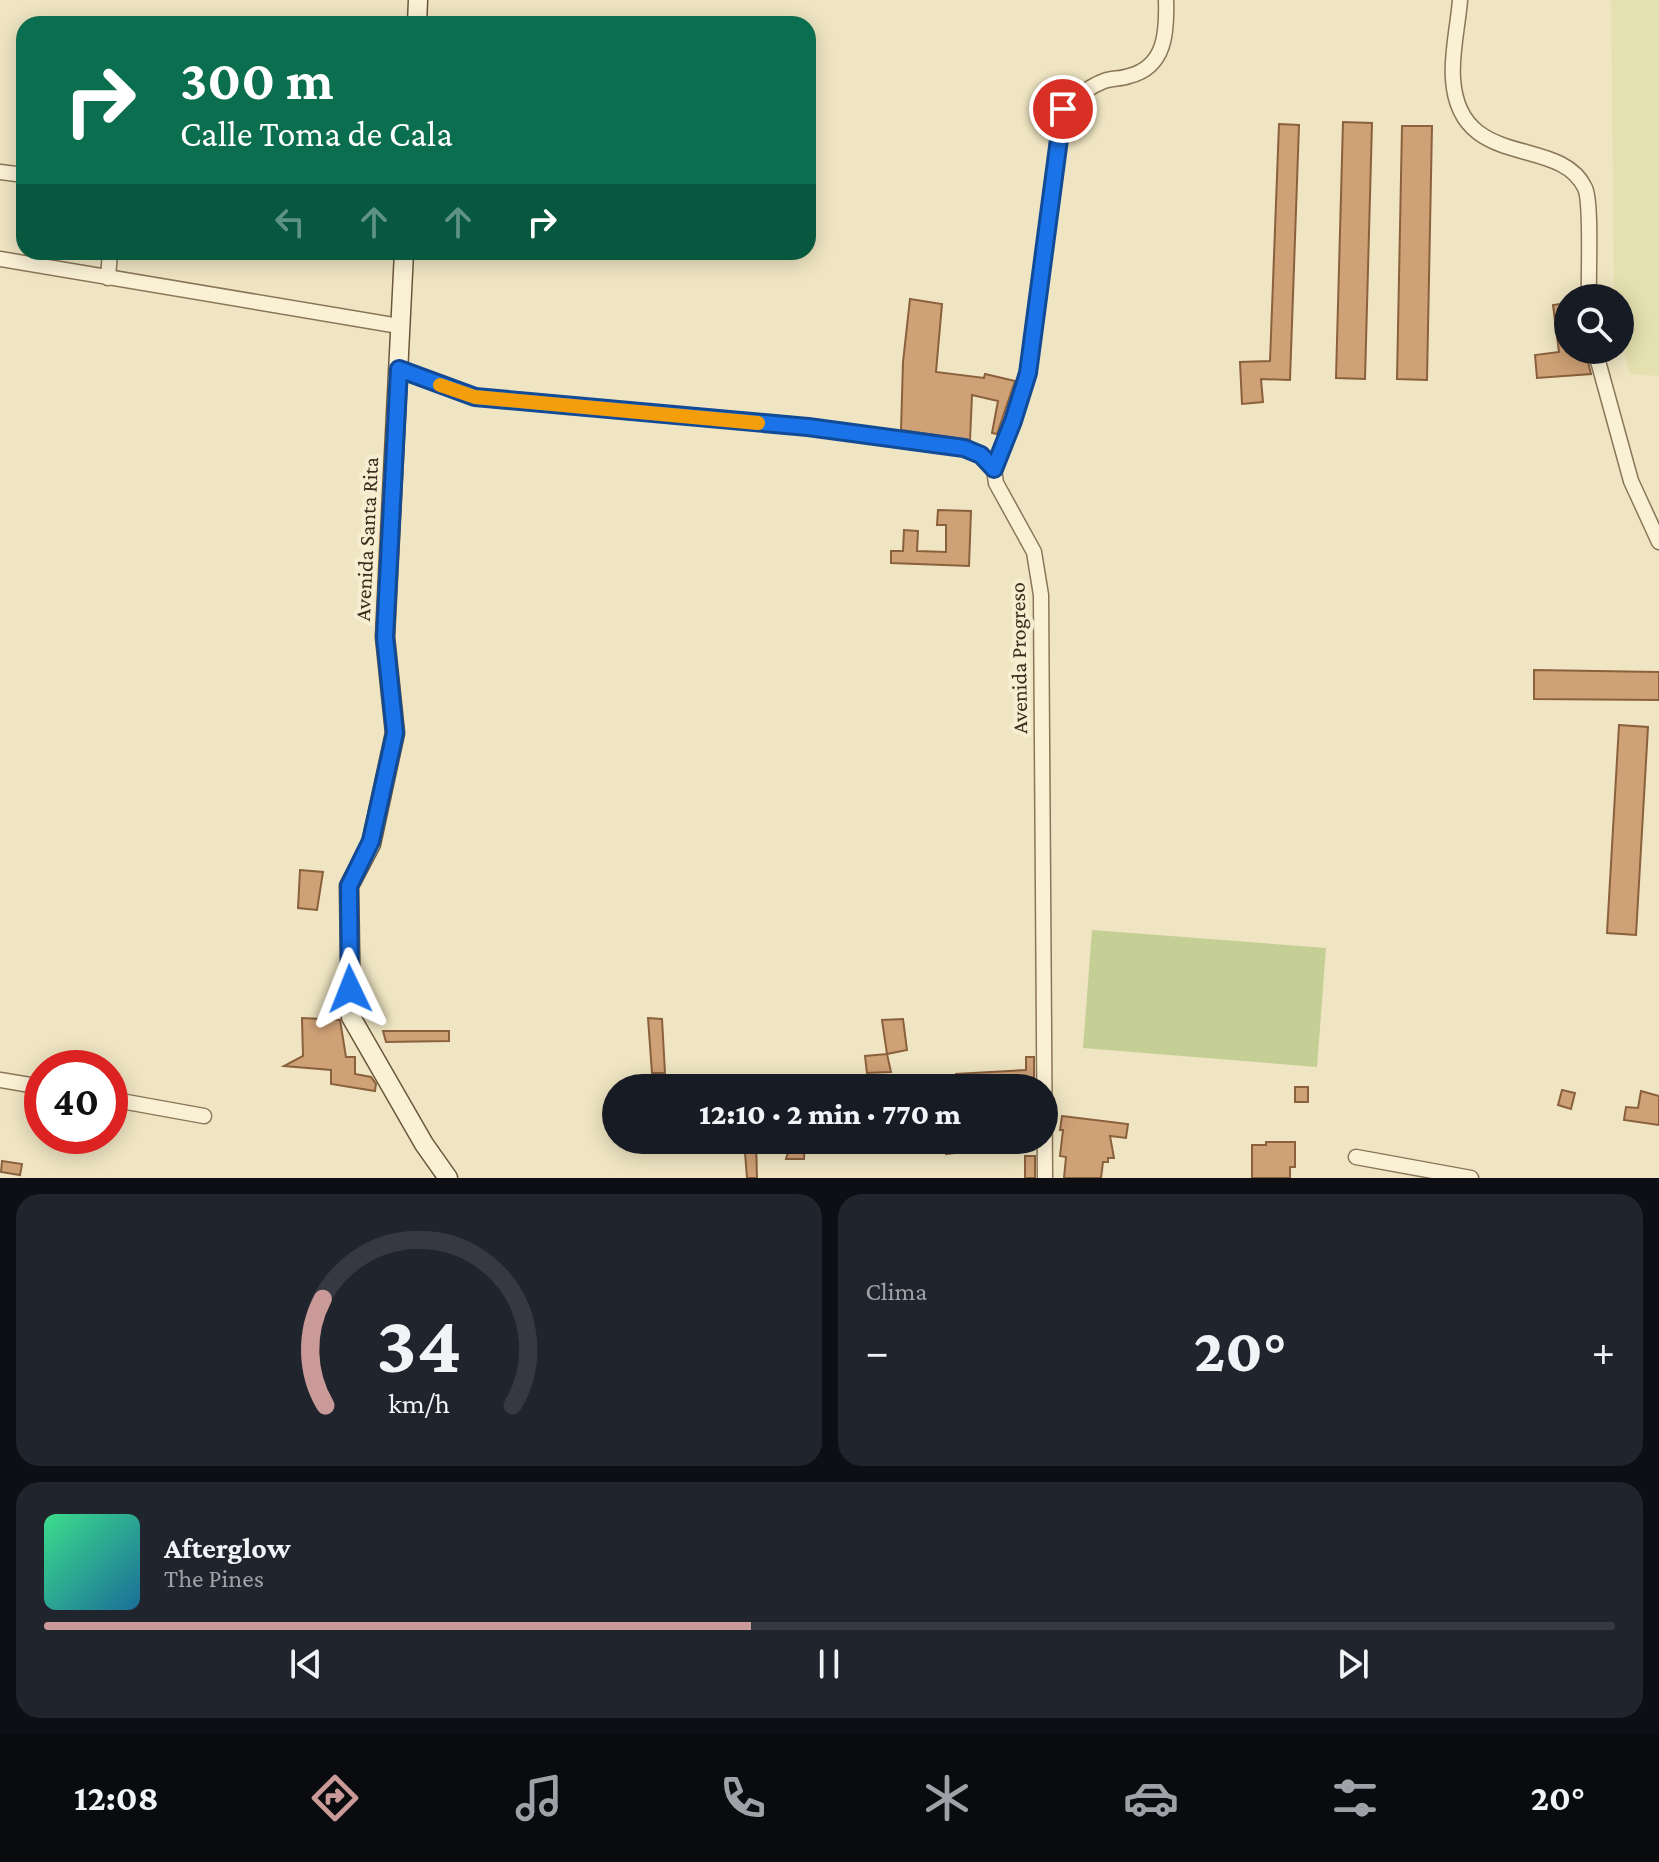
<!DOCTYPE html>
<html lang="es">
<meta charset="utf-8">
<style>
body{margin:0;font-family:"Crimson Pro",serif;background:#20242c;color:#f1f3f6;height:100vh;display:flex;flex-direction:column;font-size:30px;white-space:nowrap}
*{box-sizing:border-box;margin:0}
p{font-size:26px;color:#9ea1a6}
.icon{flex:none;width:44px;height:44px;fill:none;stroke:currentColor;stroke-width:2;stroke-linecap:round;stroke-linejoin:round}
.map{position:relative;height:1178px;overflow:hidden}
.side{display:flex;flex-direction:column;gap:16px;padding:16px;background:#0d0f14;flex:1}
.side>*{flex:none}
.banner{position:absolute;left:16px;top:16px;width:800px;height:244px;border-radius:24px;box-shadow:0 4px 20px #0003;background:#0b6e4f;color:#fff;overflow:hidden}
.tools{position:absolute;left:1554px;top:284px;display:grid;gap:16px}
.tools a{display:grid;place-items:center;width:80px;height:80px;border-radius:50%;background:#171b24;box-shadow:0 4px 20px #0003;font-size:40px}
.speed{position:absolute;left:24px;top:1050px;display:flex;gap:16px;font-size:40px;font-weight:700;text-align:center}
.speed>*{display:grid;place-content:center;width:104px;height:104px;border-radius:50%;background:#171b24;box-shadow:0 4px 20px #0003;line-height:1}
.speed .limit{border:12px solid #d22;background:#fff;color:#111}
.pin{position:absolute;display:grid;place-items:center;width:68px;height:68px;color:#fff;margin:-34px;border:4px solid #fff;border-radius:50%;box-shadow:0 2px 8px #0007}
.me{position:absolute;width:88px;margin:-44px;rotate:358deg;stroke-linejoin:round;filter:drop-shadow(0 0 6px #0008)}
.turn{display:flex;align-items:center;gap:28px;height:168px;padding:0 32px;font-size:36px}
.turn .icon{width:104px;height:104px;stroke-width:2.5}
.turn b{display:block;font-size:56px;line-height:68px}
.lanes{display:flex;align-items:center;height:76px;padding:0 32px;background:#0003;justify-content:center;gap:40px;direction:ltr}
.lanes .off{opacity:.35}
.big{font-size:60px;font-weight:800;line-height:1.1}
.side .tile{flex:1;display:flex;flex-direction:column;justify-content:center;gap:12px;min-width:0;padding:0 28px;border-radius:24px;background:#20242c}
.side .dial{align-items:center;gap:0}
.dial svg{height:208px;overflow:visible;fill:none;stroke:#363941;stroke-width:7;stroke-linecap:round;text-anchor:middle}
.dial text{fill:#f1f3f6;stroke:none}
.song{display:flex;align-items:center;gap:24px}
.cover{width:96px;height:96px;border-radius:12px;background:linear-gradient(135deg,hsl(150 70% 55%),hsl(200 70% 35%))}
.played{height:8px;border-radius:4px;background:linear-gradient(90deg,#ca9a98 45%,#363941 45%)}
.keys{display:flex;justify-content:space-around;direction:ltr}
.heat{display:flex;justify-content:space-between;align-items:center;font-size:44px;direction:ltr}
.side .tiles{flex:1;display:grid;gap:16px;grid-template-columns:1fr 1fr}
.tile:last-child{grid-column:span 2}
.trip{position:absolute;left:602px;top:1074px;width:456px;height:80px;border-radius:40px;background:#171b24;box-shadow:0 4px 20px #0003;font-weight:800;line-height:80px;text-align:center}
.tab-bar{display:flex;height:128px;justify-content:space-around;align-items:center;background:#090b0e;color:#9ea1a6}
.tab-bar .icon{width:56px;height:56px}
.tab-bar .selected{color:#ca9a98}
.tab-bar b{font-size:36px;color:#f1f3f6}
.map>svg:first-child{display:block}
.farmland{fill:#e5e0af}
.green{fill:#c4ce95}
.building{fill:#cfa176;stroke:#8a603d;stroke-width:2}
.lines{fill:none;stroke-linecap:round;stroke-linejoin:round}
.street-casing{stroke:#8a7658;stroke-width:17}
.secondary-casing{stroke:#6b573c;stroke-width:21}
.street{stroke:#faf1d5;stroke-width:14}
.secondary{stroke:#faf1d5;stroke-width:18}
.route-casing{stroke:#114b97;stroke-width:20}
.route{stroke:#1a73e8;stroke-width:14}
.slow{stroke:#f59e0b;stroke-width:14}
.labels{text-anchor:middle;stroke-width:8;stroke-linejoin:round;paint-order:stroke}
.street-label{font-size:22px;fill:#392c1d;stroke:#f7eed2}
</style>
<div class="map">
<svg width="1659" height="1178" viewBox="0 0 1659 1178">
<rect width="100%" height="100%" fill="#efe5c2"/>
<path class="farmland" d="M1611,0H1659V376L1630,374L1620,338V298H1614Z"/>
<path class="green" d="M1092,930L1326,948L1317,1067L1083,1048Z"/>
<g class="building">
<path d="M1343,122L1372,123L1365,379L1336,378Z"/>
<path d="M1279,124L1299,125L1290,380L1261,379L1263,402L1242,404L1240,362L1270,361Z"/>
<path d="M1402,126H1432L1427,380L1397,379Z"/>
<path d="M910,299L942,304L936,372L984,378L985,374L1015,381L997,434L992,433L998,401L972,395L970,440L901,430L903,362Z"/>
<path d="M1568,303V350H1585L1591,374L1537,378L1535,355L1559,352L1553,305Z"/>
<path d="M938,510L971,511L969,566L891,563V551H903L904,530L918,531L917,551L946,552V525H937Z"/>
<path d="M1534,670L1659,672V700L1534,699Z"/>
<path d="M1619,725L1648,727L1636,935L1607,933Z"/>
<path d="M300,870L323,872L317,910L298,908Z"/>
<path d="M302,1018L340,1020L346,1057H355V1074L371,1077L376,1084L375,1091L331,1084V1070L284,1066L303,1056Z"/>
<path d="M648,1018L662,1019L665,1073H652Z"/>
<path d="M903,1019L907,1050L887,1054L882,1020Z"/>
<path d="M383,1031H449V1041L386,1042Z"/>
<path d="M887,1054L891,1072L867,1073L865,1056Z"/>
<path d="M1026,1057H1034V1088H956V1074L1026,1070Z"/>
<rect x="1295" y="1087" width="13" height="15"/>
<path d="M1562,1090L1575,1093L1571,1109L1558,1105Z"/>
<path d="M1641,1091L1659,1096V1125L1624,1120L1626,1107L1638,1108Z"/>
<path d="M1062,1116L1128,1124L1126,1138L1110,1136L1114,1158H1108V1162H1103L1101,1178H1064L1066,1157L1060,1156L1063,1130H1060Z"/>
<path d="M744,1140H756L757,1178H747Z"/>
<path d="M792,1140H805L804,1159H786Z"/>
<path d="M946,1140H963L962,1152L946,1154Z"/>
<path d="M1266,1142H1295V1167H1290V1178H1252V1145H1266Z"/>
<rect x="1025" y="1156" width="10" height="22"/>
<path d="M2,1161L22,1164L20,1175L1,1172Z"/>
</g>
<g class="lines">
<defs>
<g id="street">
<path d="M1460,0C1458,26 1451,54 1453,79C1459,172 1560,134 1585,188C1592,203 1588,276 1589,298"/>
<path d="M0,172L24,175"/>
<path d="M0,259L399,326"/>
<path d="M108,278L110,252"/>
<path d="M1595,350L1631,481L1659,542"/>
<path d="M399,369L475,397L808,427L964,448L981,455L994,469"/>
<path d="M0,1080L42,1087"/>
<path d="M110,1099L204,1116"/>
<path d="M1356,1157L1471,1178"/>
<path d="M1045,1178L1041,595L1034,552L996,483L994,469L1013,421L1028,373L1063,109C1076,98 1088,87 1104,81C1112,78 1121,79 1129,76C1166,67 1167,31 1166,0"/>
</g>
<g id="secondary">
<path d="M417,24L418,0"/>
<path d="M404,252L385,637L395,733L371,844L349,886L351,1017L424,1144L448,1178"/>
</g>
</defs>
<use href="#street" class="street-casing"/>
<use href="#secondary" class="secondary-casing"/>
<use href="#street" class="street"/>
<use href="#secondary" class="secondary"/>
</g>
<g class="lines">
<defs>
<path id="route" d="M350,989L349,886L371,841L395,733L385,637L399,369L475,397L808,427L964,448L981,455L994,469L1013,421L1028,373L1063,109"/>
</defs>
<use href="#route" class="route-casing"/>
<use href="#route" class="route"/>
<path class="slow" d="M440,385L475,397L758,423"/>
</g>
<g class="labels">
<g class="street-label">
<text transform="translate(366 539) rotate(-87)" y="8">Avenida Santa Rita</text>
<text transform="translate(1018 658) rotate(-91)" y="8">Avenida Progreso</text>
</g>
</g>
</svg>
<div class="tools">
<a><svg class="icon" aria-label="search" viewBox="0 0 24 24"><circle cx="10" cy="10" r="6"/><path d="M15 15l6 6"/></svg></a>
</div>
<div class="speed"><div class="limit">40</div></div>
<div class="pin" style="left:1063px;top:109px;background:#d93025"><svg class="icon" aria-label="arrive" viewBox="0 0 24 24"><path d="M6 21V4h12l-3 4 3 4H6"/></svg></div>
<svg class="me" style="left:350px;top:989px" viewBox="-20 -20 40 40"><path d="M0-17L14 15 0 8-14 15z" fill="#1a73e8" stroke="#fff" stroke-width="4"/></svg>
<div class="trip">12:10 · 2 min · 770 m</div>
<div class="banner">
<div class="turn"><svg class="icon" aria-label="right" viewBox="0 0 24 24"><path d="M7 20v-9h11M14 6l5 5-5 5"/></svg><div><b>300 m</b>Calle Toma de Cala</div></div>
<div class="lanes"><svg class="icon off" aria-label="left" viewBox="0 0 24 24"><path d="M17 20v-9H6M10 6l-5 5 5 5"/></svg><svg class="icon off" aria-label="ahead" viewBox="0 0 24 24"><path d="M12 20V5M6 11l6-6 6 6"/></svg><svg class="icon off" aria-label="ahead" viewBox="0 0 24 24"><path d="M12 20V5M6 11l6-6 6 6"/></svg><svg class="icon" aria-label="right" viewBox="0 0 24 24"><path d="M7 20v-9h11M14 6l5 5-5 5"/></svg></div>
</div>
</div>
<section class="side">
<div class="tiles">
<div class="tile dial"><svg viewBox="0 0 100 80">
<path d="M14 69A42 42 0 1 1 86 69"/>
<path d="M14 69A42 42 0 0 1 13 28" stroke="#ca9a98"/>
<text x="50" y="56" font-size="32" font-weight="700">34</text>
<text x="50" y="72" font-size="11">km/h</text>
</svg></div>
<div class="tile"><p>Clima</p>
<div class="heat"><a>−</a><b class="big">20°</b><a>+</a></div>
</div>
<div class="tile">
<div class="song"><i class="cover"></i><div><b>Afterglow</b><p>The Pines</p></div></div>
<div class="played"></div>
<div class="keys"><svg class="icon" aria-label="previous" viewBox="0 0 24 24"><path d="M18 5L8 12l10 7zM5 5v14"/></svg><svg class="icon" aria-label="pause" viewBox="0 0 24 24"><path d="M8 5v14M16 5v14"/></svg><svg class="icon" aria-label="next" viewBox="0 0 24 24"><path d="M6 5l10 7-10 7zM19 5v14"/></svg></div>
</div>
</div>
</section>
<nav class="tab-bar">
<b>12:08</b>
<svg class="icon selected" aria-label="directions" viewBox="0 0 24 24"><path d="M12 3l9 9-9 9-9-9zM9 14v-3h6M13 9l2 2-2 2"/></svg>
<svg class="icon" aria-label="music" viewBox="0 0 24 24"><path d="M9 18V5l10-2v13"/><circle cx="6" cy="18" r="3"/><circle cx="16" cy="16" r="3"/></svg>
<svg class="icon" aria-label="phone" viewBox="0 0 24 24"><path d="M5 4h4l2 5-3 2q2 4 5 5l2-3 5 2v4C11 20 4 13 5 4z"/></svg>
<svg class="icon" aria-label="climate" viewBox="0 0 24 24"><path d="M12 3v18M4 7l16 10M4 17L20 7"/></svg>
<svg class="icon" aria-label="car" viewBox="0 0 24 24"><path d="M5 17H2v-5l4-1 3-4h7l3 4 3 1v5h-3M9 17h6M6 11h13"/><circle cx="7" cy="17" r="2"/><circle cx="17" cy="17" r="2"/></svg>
<svg class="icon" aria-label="filters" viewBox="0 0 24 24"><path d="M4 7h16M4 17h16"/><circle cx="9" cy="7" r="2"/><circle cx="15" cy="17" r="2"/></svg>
<b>20°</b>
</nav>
